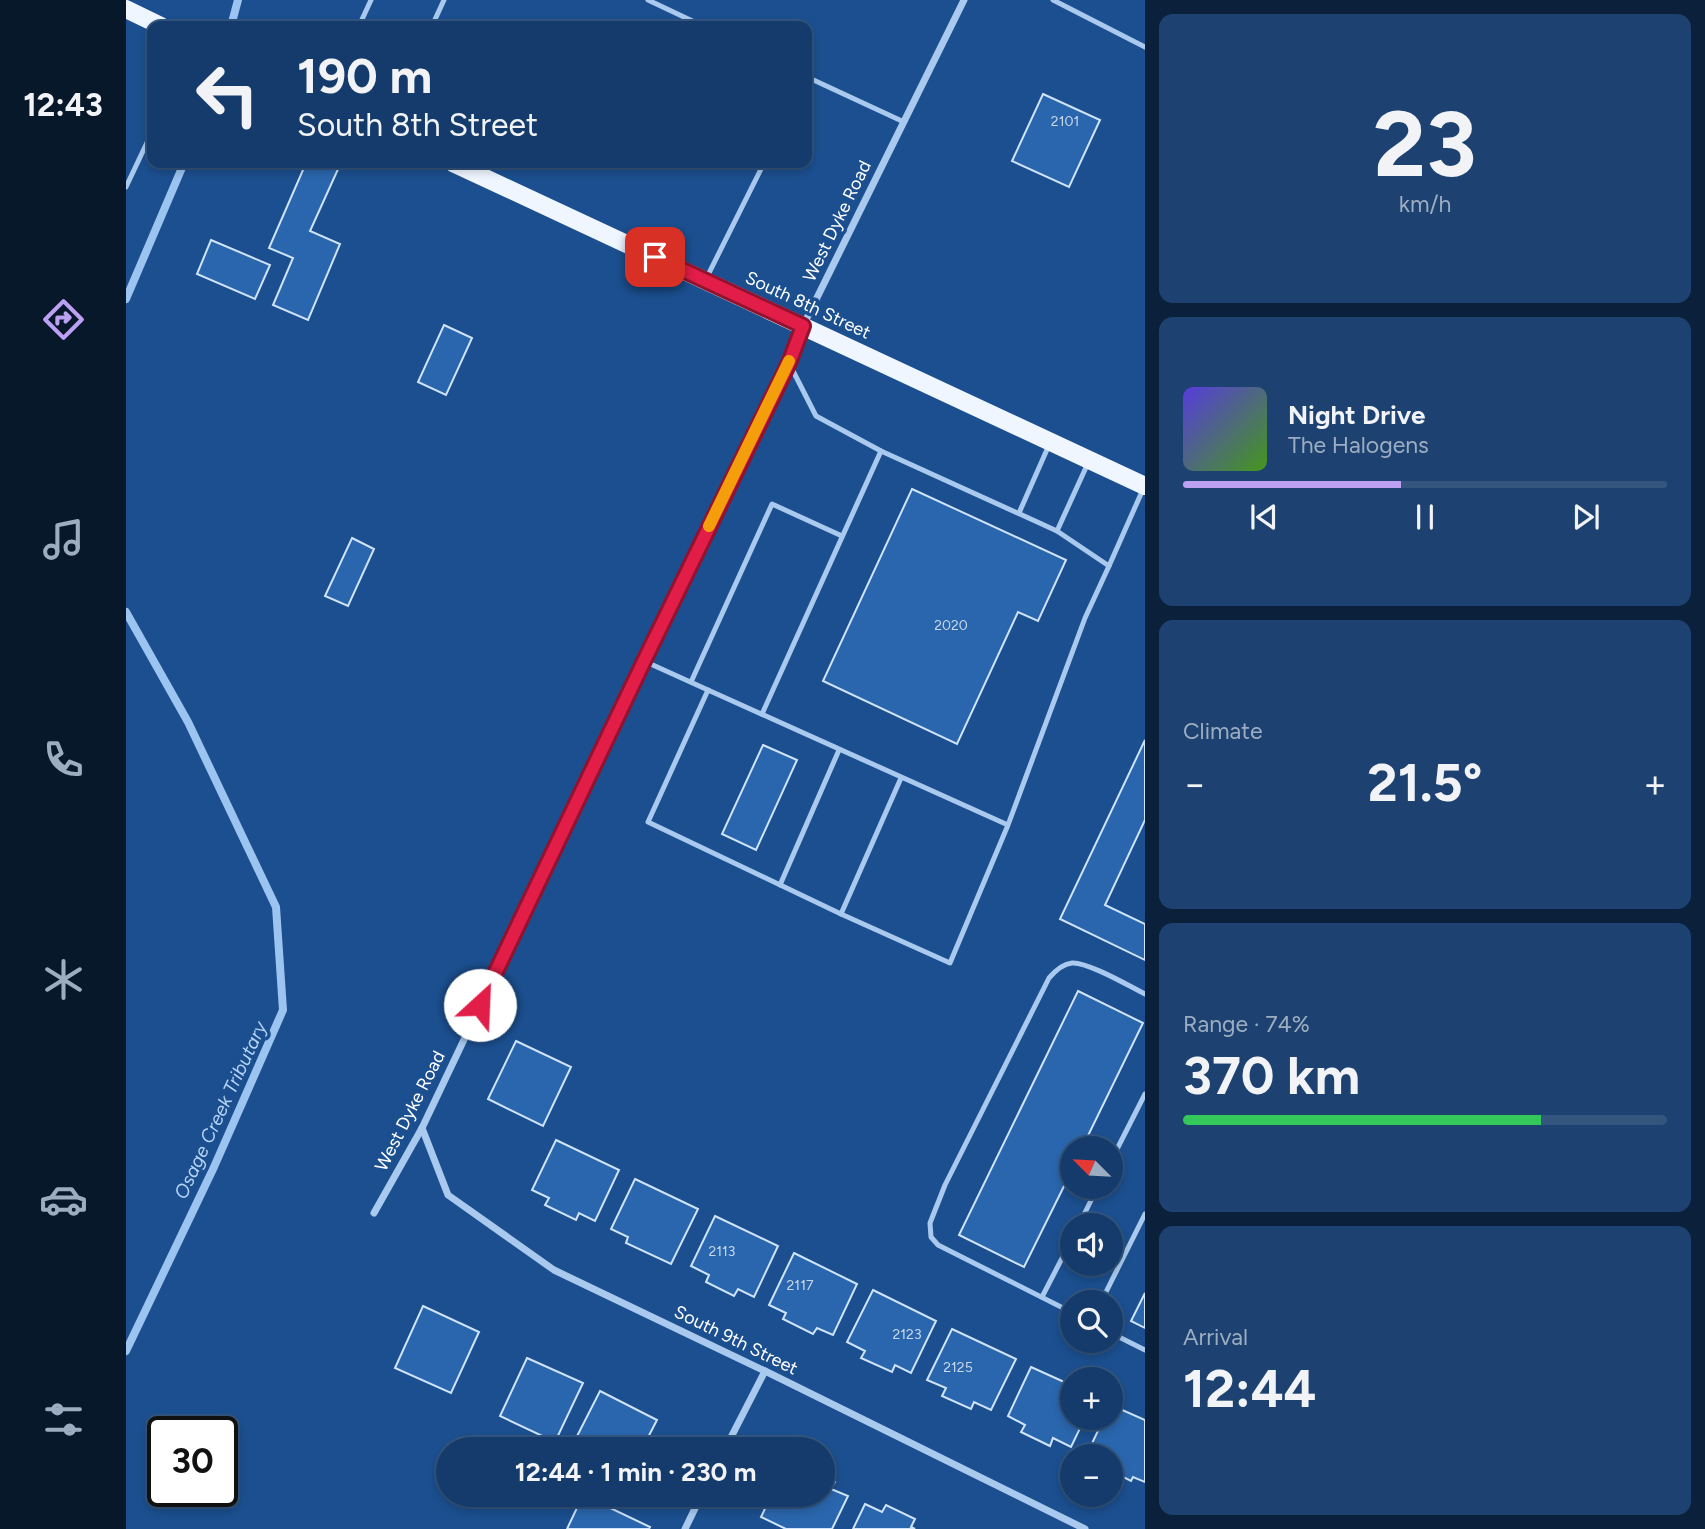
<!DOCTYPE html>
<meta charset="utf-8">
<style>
body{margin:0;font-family:Figtree,sans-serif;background:#1d4271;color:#f1f3f6;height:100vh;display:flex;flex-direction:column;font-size:26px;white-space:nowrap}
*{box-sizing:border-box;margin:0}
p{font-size:23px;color:#9dadc1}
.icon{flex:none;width:38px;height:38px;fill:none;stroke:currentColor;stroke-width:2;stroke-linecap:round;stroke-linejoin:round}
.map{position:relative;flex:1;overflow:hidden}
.side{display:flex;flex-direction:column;gap:14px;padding:14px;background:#0b203b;width:560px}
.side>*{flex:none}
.guide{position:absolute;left:21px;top:21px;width:665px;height:147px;border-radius:14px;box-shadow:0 4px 10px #0003,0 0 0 2px #33557e;background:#143b6b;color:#f1f3f6;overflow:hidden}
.needle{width:46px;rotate:294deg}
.controls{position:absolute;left:934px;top:1136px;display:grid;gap:14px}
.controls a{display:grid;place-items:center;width:63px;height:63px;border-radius:50%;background:#143b6b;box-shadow:0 4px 10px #0003,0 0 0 2px #33557e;font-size:35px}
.speed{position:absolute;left:21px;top:1416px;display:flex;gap:14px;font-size:35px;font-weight:700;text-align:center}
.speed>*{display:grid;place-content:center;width:91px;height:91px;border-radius:50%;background:#143b6b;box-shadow:0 4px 10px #0003,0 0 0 2px #33557e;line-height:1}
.speed .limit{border:4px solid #111;border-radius:10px;background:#fff;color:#111}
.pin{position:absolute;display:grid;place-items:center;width:60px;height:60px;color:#fff;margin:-30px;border-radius:14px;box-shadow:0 4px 10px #0006}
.me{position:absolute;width:77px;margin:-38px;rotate:25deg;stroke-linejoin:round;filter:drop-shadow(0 0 5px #0008)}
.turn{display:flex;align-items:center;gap:24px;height:147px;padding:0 35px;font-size:32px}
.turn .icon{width:91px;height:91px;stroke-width:2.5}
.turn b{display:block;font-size:49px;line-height:60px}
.big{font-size:52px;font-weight:700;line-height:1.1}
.side .card{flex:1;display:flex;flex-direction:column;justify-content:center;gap:10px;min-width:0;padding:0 24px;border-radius:14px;background:#1d4271}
.side .dial{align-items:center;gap:0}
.dial b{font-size:91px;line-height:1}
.song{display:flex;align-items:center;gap:21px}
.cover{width:84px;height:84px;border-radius:10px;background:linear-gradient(135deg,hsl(250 70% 55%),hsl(100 70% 35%))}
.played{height:7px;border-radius:4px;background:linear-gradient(90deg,#bca0f2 45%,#33557e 45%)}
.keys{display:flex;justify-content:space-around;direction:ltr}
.heat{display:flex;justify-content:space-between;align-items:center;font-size:38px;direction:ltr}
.charge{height:10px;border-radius:5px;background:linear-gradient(90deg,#34c759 74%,#33557e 0)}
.trip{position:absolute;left:310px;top:1437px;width:399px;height:70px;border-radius:35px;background:#143b6b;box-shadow:0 4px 10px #0003,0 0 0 2px #33557e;font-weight:700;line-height:70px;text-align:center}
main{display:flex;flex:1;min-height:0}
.menu{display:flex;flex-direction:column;width:126px;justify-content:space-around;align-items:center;background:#08182b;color:#9dadc1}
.menu .icon{width:49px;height:49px}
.menu .selected{color:#bca0f2}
.menu b{font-size:32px;color:#f1f3f6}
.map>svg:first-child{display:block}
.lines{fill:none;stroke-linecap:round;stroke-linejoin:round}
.stream{stroke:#9cc4f0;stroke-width:8}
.building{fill:#2a66ad;stroke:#cfe3fa;stroke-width:2}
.service{stroke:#a9c9ee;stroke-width:5}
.minor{stroke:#a9c9ee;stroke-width:7}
.primary{stroke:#f0f6ff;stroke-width:18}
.route-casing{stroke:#92132f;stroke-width:18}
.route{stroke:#e11d48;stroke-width:12}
.slow{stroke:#f59e0b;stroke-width:12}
.labels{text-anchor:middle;stroke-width:7;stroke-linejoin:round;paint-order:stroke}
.number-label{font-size:14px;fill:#cad9ea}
.street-label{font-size:18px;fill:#fff;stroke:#1b4f8f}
.water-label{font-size:19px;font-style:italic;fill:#b5d3f5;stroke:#1b4f8f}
</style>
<main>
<nav class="menu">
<b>12:43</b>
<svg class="icon selected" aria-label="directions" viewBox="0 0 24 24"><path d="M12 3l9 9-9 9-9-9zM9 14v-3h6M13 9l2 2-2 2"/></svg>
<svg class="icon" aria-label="music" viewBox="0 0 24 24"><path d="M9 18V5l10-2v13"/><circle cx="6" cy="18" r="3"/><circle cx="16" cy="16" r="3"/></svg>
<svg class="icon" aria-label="phone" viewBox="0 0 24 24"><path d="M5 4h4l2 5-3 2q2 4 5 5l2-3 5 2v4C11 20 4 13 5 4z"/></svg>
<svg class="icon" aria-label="climate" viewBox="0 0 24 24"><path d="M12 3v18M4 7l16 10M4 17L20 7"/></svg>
<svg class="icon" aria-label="car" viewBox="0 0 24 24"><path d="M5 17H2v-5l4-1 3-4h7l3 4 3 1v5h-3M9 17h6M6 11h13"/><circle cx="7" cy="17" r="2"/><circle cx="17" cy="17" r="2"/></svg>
<svg class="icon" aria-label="filters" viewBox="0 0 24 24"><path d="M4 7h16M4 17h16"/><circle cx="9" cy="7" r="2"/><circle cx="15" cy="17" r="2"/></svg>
</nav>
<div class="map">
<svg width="1019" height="1529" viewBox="0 0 1019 1529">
<rect width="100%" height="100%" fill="#1b4f8f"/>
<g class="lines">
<g class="stream">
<path d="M105,26L112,0"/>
<path d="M0,299L58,163"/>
<path d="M0,612L62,722L150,907L157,1010L88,1167L0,1351"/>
</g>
</g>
<g class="building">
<path d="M917,94L974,120L943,187L886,161Z"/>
<path d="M180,163H204L213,167L184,231L214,244L182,320L147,305L167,258L143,248Z"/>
<path d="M85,240L144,265L129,299L71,274Z"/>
<path d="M318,325L346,338L320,395L292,382Z"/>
<path d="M786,489L940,560L912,621L892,612L831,744L697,681Z"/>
<path d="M226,538L248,549L222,606L199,596Z"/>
<path d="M1019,740V820L979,905L1019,924V960L934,919Z"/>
<path d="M637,745L671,760L630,850L596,834Z"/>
<path d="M952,991L1017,1023L956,1148H947V1168L898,1267L833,1235Z"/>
<path d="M390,1041L445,1067L417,1126L362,1099Z"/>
<path d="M430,1140L493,1170L469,1221L453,1213L450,1220L419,1205L423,1198L406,1190Z"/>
<path d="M509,1179L572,1209L545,1264L500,1243L502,1237L485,1229Z"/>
<path d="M589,1216L652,1246L628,1297L612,1289L608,1296L580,1282L583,1275L565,1266Z"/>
<path d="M668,1253L731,1284L707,1335L691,1328L687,1334L657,1319L660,1313L643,1305Z"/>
<path d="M747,1290L810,1321L785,1373L769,1365L766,1372L735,1358L739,1351L721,1342Z"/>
<path d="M1019,1293V1328L1005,1321Z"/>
<path d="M297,1306L353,1332L325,1393L269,1368Z"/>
<path d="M826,1329L890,1359L865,1410L848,1402L845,1409L816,1396L820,1388L801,1380Z"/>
<path d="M401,1358L457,1383L429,1442L374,1416Z"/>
<path d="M905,1367L947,1386V1418H959L945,1447L927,1438L924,1446L895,1432L899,1425L882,1416Z"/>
<path d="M474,1391L531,1420L516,1449H453L446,1446Z"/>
<path d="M985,1405L1019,1420V1482L1007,1477L1005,1481L985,1471V1456H960L978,1418H985Z"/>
<path d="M696,1476L709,1482L705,1489L722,1496L706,1529H660L635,1517L646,1494H696Z"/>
<path d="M457,1495L524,1527L523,1529H441Z"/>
<path d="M739,1504L756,1512L760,1505L789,1519L785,1527L789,1529H727Z"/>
</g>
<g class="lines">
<g class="service">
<path d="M522,0L577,26"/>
<path d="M927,0L1019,47"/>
<path d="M233,26L245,0"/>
<path d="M306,26L318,0"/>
<path d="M681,77L778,122"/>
<path d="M0,187L26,132"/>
<path d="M580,279L638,163"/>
<path d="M663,363L690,416L755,451L931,531L983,566L1018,487"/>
<path d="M893,513L923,445"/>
<path d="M931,531L962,463"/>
<path d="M518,661L582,690"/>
<path d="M565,682L646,504L716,536"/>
<path d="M636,714L755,451"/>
<path d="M882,825L582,690L522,822L715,914L824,963L882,825L959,618L983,566"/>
<path d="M654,885L713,750"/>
<path d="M715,914L775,778"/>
<path d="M985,1161L1019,1094"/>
<path d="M953,1225L972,1186"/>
<path d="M916,1297L947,1237"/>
<path d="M975,1302L1019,1214"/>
<path d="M947,1313L812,1245L805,1237L804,1223L819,1185L923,978C929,971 936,964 946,963C962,962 1003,986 1019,994"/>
<path d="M985,1333L1019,1350"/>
</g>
<g class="minor">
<path d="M296,1128L322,1195L428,1270L639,1371L959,1529"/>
<path d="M248,1213L296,1128L518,661L663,363L677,326L838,0"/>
<path d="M599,1449L639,1371"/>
<path d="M559,1529L576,1494"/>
</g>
<g class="primary">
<path d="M0,9L35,26"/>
<path d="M327,163L1019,486"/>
</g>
</g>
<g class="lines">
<defs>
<path id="route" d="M354,1005L518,661L663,363L677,326L529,257"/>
</defs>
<use href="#route" class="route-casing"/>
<use href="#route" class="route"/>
<path class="slow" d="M583,526L663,361"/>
</g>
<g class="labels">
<g class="number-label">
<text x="939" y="126">2101</text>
<text x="825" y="630">2020</text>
<text x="596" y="1256">2113</text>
<text x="674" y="1290">2117</text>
<text x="781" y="1339">2123</text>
<text x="832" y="1372">2125</text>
</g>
<g class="street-label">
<text transform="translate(711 221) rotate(-64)" y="6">West Dyke Road</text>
<text transform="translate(682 305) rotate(25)" y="6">South 8th Street</text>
<text transform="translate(284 1111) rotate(-63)" y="6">West Dyke Road</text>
<text transform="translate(610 1340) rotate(26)" y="6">South 9th Street</text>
</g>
<g class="water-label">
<text transform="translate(94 1110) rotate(-65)" y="7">Osage Creek Tributary</text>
</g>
</g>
</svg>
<div class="controls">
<a><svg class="needle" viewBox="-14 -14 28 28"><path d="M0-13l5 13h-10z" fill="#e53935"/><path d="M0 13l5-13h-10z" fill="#9dadc1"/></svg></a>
<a><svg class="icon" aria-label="sound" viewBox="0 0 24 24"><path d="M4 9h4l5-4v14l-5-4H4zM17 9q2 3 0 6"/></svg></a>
<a><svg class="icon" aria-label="search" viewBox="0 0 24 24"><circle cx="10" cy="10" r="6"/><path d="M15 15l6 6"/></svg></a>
<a>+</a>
<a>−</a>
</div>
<div class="speed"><div class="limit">30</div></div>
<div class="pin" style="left:529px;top:257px;background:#d93025"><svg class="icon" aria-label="arrive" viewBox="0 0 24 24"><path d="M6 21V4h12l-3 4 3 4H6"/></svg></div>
<svg class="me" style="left:354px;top:1005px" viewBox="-20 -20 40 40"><circle r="19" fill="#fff"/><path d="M0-13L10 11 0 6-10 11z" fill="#e11d48"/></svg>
<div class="trip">12:44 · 1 min · 230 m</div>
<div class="guide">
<div class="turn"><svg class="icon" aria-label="left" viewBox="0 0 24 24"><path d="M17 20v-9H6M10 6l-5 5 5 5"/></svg><div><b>190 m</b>South 8th Street</div></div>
</div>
</div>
<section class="side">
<div class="card dial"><b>23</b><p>km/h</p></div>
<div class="card">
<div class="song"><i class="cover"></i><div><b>Night Drive</b><p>The Halogens</p></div></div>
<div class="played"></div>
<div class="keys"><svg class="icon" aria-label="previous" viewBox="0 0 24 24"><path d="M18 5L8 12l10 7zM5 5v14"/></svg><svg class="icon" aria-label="pause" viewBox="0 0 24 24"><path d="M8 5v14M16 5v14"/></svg><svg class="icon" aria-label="next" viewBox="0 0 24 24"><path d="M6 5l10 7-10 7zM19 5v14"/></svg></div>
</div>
<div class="card"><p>Climate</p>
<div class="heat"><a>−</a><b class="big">21.5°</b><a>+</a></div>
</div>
<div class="card"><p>Range · 74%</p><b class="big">370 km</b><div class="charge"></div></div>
<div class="card"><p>Arrival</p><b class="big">12:44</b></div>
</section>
</main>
